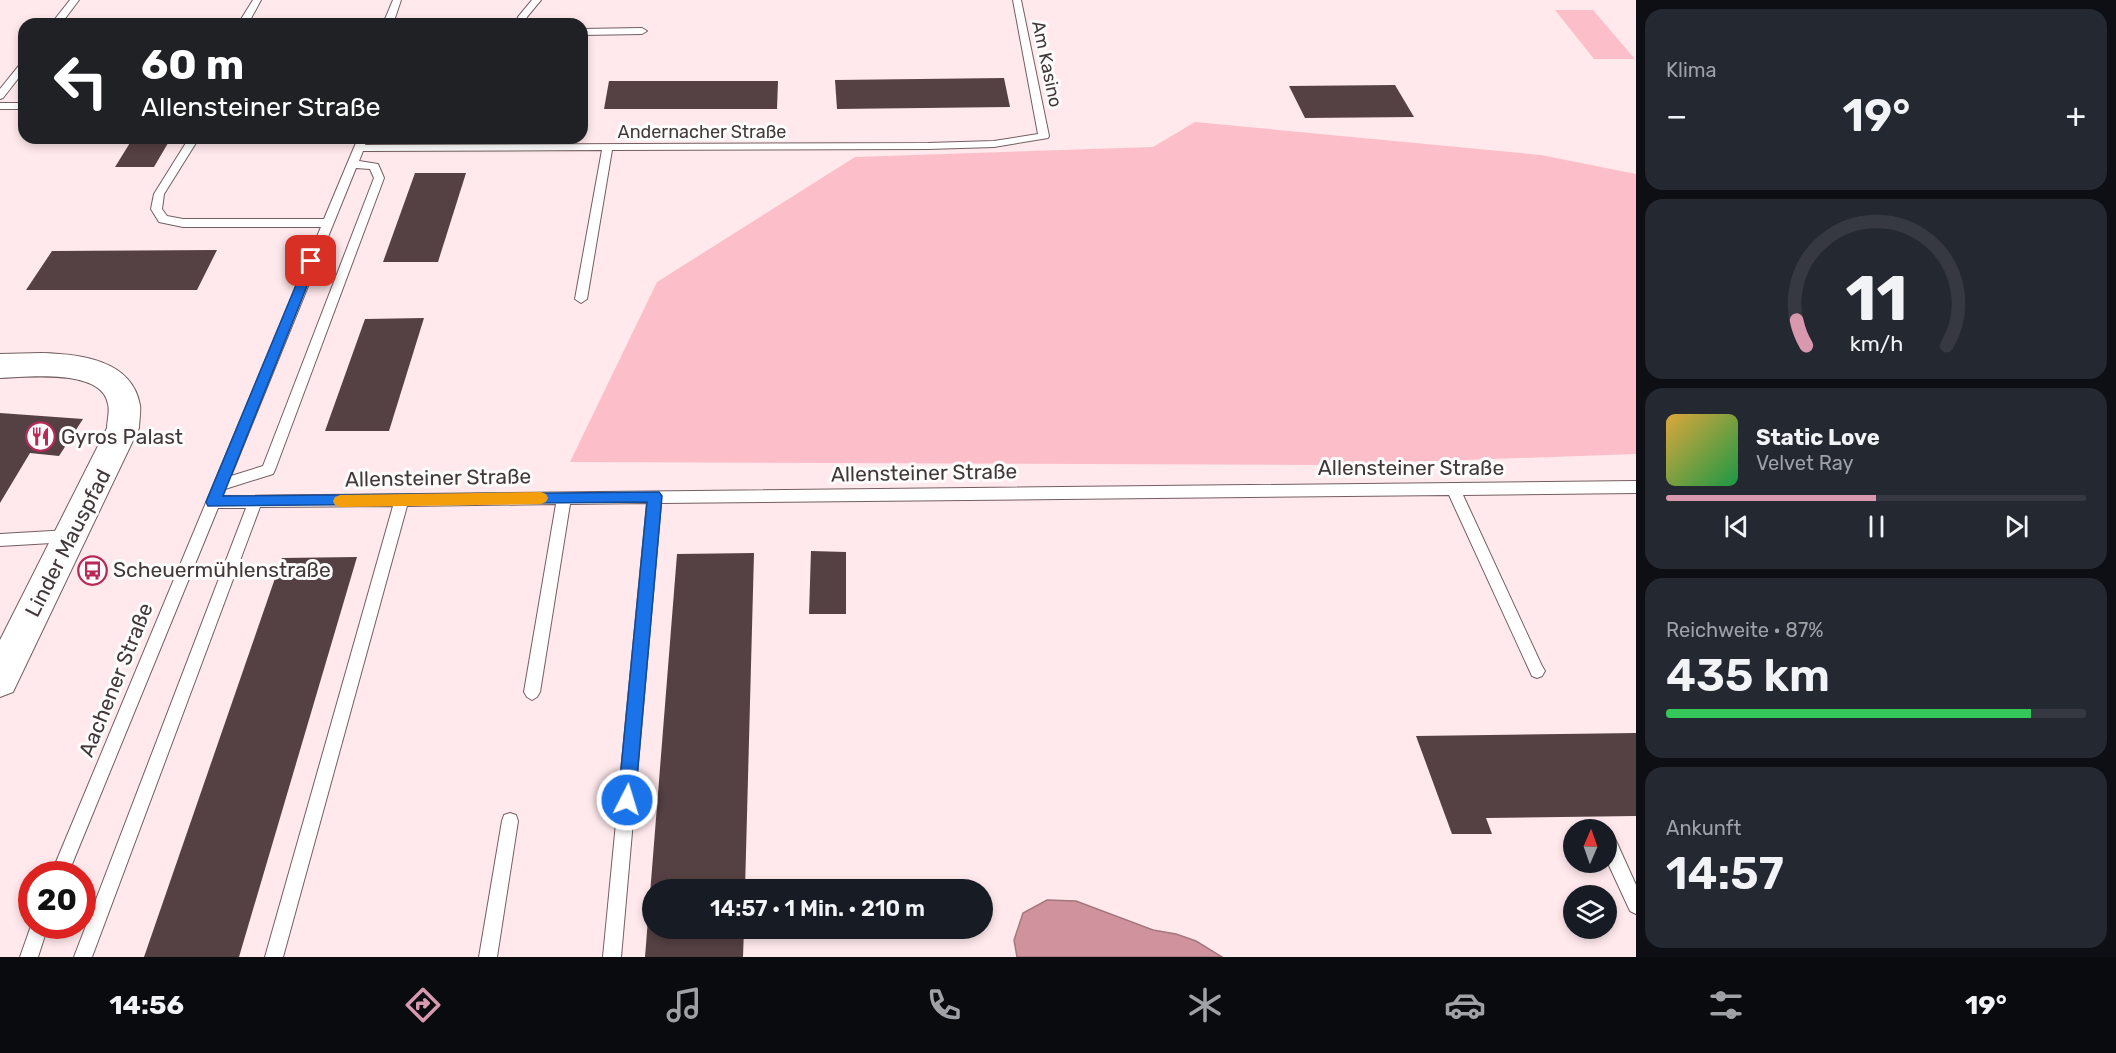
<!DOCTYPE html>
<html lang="de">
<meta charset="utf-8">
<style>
body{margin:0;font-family:Rubik,sans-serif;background:#242831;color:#f1f3f6;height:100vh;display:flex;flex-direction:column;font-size:22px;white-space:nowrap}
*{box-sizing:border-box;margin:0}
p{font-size:20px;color:#9ea1a6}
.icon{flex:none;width:33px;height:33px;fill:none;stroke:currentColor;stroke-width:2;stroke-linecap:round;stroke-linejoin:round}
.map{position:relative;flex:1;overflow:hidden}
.sheet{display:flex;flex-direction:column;gap:9px;padding:9px;background:#0d0f14;width:480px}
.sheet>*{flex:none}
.guide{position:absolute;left:18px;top:18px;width:570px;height:126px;border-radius:18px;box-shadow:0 3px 9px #0003;background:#202124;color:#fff;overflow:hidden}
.needle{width:39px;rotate:2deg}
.buttons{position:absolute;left:1563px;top:819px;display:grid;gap:12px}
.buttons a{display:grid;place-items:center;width:54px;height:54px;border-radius:50%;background:#171b24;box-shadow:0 3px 9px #0003;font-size:30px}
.speed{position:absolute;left:18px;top:861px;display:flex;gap:12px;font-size:30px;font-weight:700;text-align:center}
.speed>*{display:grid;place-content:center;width:78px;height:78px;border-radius:50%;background:#171b24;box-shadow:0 3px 9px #0003;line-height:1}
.speed .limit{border:9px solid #d22;background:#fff;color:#111}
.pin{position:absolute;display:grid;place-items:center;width:51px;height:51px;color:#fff;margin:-26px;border-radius:12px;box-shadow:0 3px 9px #0006}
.me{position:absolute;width:66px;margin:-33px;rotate:5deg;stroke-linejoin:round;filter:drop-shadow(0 0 4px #0008)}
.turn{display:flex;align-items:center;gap:21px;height:126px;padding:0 24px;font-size:27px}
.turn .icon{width:78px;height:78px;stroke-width:2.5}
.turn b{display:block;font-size:42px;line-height:51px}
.big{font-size:45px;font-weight:600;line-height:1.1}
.sheet .widget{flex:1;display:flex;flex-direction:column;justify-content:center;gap:9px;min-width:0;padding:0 21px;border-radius:18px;background:#242831}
.sheet .dial{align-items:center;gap:0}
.dial svg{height:156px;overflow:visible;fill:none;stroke:#363941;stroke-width:7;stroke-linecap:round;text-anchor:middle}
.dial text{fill:#f1f3f6;stroke:none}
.song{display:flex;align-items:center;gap:18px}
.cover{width:72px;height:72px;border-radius:9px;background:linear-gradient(135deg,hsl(40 70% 55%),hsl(140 70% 35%))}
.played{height:6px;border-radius:3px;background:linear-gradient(90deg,#d898ae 50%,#363941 50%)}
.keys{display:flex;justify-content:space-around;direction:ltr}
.heat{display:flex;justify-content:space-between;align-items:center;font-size:33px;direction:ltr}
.charge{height:9px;border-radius:4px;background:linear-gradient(90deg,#34c759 87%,#363941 0)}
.trip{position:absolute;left:642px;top:879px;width:351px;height:60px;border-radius:30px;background:#171b24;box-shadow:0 3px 9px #0003;font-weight:600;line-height:60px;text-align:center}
.tabs{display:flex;height:96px;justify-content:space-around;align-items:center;background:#090b0e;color:#9ea1a6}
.tabs .icon{width:42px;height:42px}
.tabs .current{color:#d898ae}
.tabs b{font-size:27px;color:#f1f3f6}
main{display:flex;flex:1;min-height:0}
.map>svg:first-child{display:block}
.green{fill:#fcbfc9}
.water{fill:#d0929c;stroke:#a5777e;stroke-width:1.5}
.building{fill:#554043}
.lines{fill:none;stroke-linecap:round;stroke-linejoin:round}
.service-casing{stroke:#745e61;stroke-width:2}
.tertiary-casing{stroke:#745e61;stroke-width:2}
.service{fill:#fff;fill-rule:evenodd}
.tertiary{fill:#fff;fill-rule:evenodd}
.route{fill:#1a73e8;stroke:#114b97;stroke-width:1.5}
.slow{fill:#f59e0b}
.labels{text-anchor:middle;stroke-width:6;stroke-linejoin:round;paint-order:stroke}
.far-street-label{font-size:18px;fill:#423839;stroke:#fcfcfc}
.poi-label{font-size:21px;fill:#423839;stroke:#fcfcfc;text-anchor:start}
.street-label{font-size:21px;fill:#423839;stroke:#fcfcfc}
</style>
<main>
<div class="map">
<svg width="1636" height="957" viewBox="0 0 1636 957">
<rect width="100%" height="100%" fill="#ffe9ec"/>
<g class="green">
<path d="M1555,10H1593L1635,59H1594Z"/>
<path d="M1195,122L1541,155L1636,174V454L1322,465L570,462L657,282L855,157L1153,147Z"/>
</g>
<path class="water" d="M1047,900L1076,901L1153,930L1176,934L1196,941L1222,957H1017L1014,940L1023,913Z"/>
<g class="building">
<path d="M1004,78L1010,107L837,109L835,80Z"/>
<path d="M609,81H778L777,109H604Z"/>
<path d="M1395,85L1414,117L1305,118L1289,86Z"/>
<path d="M133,138H171L154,167H115Z"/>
<path d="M415,173H466L438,262H383Z"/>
<path d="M217,250L197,290H26L52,251Z"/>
<path d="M424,318L389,431H325L365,319Z"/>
<path d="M0,413L83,419L59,456L30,453L0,503Z"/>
<path d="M811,551L846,552V614H809Z"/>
<path d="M754,553L745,890H652V928H744L743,957H645L677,554Z"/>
<path d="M357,557L239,957H144L282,558Z"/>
<path d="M1636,733V816L1486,818L1492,834H1452L1416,736Z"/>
</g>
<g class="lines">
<defs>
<g id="service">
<path d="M70,0H79L61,24H51Z"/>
<path d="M253,0H261L248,24H238Z"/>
<path d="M393,0H401L393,24H383Z"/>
<path d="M532,0H541L527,17L526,24H516L518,17Z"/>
<path d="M1013,0H1021L1049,136L1048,138L994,147L928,149L612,150L587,299L581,303L575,299L602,150L363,151L359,161L378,164L384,178L275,470L273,474L225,489L222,496L1636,481V493L1463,495L1542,666L1545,671L1542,676L1537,678L1532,676L1449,495L661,503L621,957H603L647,503L570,504L540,692L537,697L532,700L527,697L524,692L556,504L407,506L283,957H265L393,506L260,507L92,957H74L246,508H218L68,874H51L321,227H183L159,222L151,209L154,194L189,138H199L164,194L162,209L167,216L183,219H324L358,138H368L365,145L928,143L994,141L1038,134ZM356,168L370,169L374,178L263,466L231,476Z"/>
<path d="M582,29L642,28L647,31L642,34L582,35Z"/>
<path d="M24,62V71L3,98L0,99V89L21,63Z"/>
<rect x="0" y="103" width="24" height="6"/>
<path d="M69,530L74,532L76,536L74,540L69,542L0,546V534Z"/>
<path d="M510,813L516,815L518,821L497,957H479L502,821L504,815Z"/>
<path d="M1606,830L1612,832L1636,885V914L1630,911L1606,859Z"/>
<path d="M32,923V926H48L38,957H20Z"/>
</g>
<path id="tertiary" d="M41,353C78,354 132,359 140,405C141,412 139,421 139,428L13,692L0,697V640L107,428C107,421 110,411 108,404C102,368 26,377 0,378V354Z"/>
</defs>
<use href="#service" class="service-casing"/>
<use href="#tertiary" class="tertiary-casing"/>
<use href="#service" class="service"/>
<use href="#tertiary" class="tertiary"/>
</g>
<path class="route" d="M311,257L317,261L223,496L659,492L662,496L635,800L633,805L627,808L621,805L618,800L647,502L208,506L206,502L306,261Z"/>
<path class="slow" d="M541,492L546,494L548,498L546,502L541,504L340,507L335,505L333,501L335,497L340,495Z"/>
<defs>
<symbol id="restaurant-ring" viewBox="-11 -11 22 22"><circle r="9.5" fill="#fcfcfc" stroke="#b92957" stroke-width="1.5"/><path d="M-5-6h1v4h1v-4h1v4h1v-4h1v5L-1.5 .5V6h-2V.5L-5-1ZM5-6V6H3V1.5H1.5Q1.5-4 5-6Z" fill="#b92957"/></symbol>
<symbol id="bus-ring" viewBox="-11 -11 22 22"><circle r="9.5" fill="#fcfcfc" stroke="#b92957" stroke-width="1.5"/><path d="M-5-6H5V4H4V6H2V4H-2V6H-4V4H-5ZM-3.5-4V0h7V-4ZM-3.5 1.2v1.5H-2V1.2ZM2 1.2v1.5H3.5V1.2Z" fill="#b92957"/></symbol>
</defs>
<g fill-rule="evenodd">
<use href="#restaurant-ring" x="24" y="420" width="33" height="33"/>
<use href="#bus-ring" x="76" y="554" width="33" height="33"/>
</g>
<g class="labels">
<g class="far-street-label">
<text transform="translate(1047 64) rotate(78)" y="6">Am Kasino</text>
<text x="702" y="138">Andernacher Straße</text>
</g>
<g class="poi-label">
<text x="61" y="444">Gyros Palast</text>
<text x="113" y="577">Scheuermühlenstraße</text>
</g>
<g class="street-label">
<text x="1411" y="475">Allensteiner Straße</text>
<text transform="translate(924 473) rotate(-1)" y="7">Allensteiner Straße</text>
<text transform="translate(438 478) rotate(-1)" y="7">Allensteiner Straße</text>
<text transform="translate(68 543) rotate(-63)" y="7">Linder Mauspfad</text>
<text transform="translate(116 680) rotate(-68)" y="7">Aachener Straße</text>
</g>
</g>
</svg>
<div class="buttons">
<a><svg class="needle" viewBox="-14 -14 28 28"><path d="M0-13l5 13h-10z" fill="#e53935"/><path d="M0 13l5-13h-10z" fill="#9ea1a6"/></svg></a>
<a><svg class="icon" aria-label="layers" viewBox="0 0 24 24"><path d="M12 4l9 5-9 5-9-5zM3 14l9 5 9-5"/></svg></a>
</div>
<div class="speed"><div class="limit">20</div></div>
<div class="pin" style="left:311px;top:261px;background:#d93025"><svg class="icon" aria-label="arrive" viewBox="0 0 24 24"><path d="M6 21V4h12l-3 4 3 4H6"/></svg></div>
<svg class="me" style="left:627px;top:800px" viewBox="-20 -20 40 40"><circle r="17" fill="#1a73e8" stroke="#fff" stroke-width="3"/><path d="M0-11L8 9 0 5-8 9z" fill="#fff"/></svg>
<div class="trip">14:57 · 1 Min. · 210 m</div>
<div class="guide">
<div class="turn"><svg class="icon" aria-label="left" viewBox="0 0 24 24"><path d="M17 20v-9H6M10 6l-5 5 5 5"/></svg><div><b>60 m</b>Allensteiner Straße</div></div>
</div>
</div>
<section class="sheet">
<div class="widget"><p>Klima</p>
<div class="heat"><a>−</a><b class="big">19°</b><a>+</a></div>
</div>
<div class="widget dial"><svg viewBox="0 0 100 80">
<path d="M14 69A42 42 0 1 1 86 69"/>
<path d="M14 69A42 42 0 0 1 9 56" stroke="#d898ae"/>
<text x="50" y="56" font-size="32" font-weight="700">11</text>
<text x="50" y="72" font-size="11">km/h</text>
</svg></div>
<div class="widget">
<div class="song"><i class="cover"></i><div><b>Static Love</b><p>Velvet Ray</p></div></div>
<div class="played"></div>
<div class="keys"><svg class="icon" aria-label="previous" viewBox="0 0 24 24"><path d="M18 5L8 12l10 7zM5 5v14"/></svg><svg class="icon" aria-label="pause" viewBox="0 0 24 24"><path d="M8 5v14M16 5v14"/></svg><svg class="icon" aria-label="next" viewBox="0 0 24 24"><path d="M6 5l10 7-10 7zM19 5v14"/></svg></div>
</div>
<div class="widget"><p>Reichweite · 87%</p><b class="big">435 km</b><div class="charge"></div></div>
<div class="widget"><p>Ankunft</p><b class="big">14:57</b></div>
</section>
</main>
<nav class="tabs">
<b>14:56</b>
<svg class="icon current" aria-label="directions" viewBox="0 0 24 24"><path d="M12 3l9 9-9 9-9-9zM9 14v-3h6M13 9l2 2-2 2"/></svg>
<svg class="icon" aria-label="music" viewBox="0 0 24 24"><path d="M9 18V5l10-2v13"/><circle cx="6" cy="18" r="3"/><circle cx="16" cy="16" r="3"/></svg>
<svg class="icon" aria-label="phone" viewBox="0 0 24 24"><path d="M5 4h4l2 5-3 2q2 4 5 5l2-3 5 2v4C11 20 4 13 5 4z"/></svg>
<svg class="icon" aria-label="climate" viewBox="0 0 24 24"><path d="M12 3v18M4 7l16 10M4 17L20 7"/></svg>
<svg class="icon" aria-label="car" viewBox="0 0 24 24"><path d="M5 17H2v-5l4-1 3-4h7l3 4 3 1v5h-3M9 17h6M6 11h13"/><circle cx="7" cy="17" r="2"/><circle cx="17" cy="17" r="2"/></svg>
<svg class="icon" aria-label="filters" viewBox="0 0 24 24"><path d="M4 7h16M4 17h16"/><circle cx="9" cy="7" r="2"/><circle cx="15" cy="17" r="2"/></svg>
<b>19°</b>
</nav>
